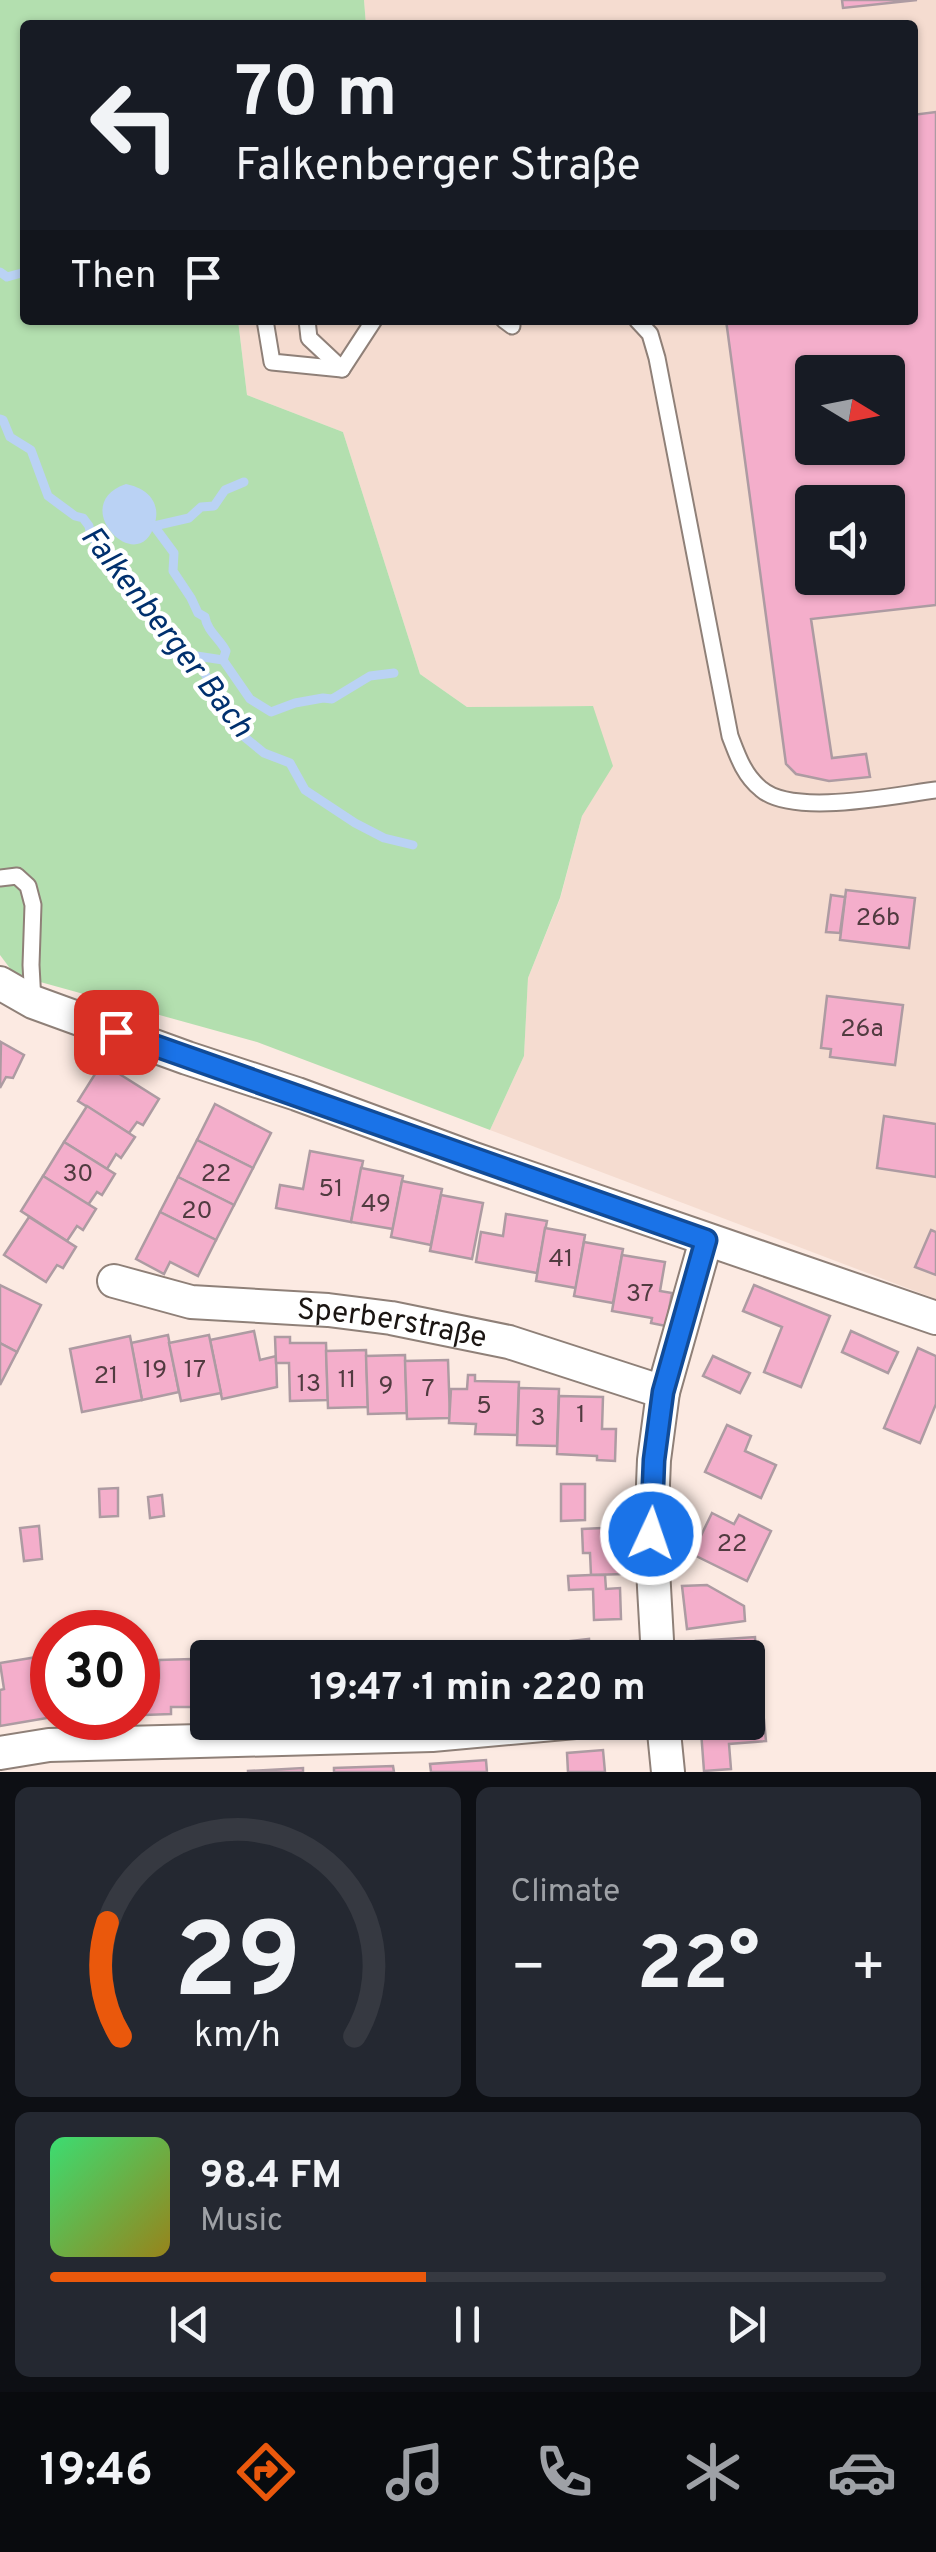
<!DOCTYPE html>
<meta charset="utf-8">
<style>
body{margin:0;font-family:Overpass,sans-serif;background:#242831;color:#f1f3f6;height:100vh;display:flex;flex-direction:column;font-size:38px;white-space:nowrap}
*{box-sizing:border-box;margin:0}
p{font-size:32px;color:#9ea1a6}
.icon{flex:none;width:55px;height:55px;fill:none;stroke:currentColor;stroke-width:2;stroke-linecap:round;stroke-linejoin:round}
.map{position:relative;height:1772px;overflow:hidden}
.panel{display:flex;flex-direction:column;gap:15px;padding:15px;background:#0d0f14;flex:1}
.panel>*{flex:none}
.top-card{position:absolute;left:20px;top:20px;width:898px;height:305px;border-radius:10px;box-shadow:0 2px 8px #0004;background:#171b24;color:#f1f3f6;overflow:hidden}
.needle{width:65px;rotate:100deg}
.fabs{position:absolute;left:795px;top:355px;display:grid;gap:20px}
.fabs a{display:grid;place-items:center;width:110px;height:110px;border-radius:10px;background:#171b24;box-shadow:0 2px 8px #0004;font-size:50px}
.speed{position:absolute;left:30px;top:1610px;display:flex;gap:20px;font-size:50px;font-weight:700;text-align:center}
.speed>*{display:grid;place-content:center;width:130px;height:130px;border-radius:50%;background:#171b24;box-shadow:0 2px 8px #0004;line-height:1}
.speed .limit{border:15px solid #d22;background:#fff;color:#111}
.pin{position:absolute;display:grid;place-items:center;width:85px;height:85px;color:#fff;margin:-42px;border-radius:20px;box-shadow:0 5px 15px #0006}
.me{position:absolute;width:110px;margin:-55px;rotate:3deg;stroke-linejoin:round;filter:drop-shadow(0 0 8px #0008)}
.turn{display:flex;align-items:center;gap:35px;height:210px;padding:0 50px;font-size:45px}
.turn .icon{width:130px;height:130px;stroke-width:2.5}
.turn b{display:block;font-size:70px;line-height:85px}
.then{display:flex;align-items:center;height:95px;padding:0 50px;background:#0003;gap:20px;font-size:38px}
.big{font-size:75px;font-weight:700;line-height:1.1}
.panel .tile{flex:1;display:flex;flex-direction:column;justify-content:center;gap:15px;min-width:0;padding:0 35px;border-radius:15px;background:#242831}
.panel .dial{align-items:center;gap:0}
.dial svg{height:260px;overflow:visible;fill:none;stroke:#363941;stroke-width:7;stroke-linecap:round;text-anchor:middle}
.dial text{fill:#f1f3f6;stroke:none}
.song{display:flex;align-items:center;gap:30px}
.cover{width:120px;height:120px;border-radius:15px;background:linear-gradient(135deg,hsl(140 70% 55%),hsl(50 70% 35%))}
.played{height:10px;border-radius:5px;background:linear-gradient(90deg,#ea580c 45%,#363941 45%)}
.keys{display:flex;justify-content:space-around;direction:ltr}
.heat{display:flex;justify-content:space-between;align-items:center;font-size:55px;direction:ltr}
.panel .tiles{flex:1;display:grid;gap:15px;grid-template-columns:1fr 1fr}
.tile:last-child{grid-column:span 2}
.trip{position:absolute;left:190px;top:1640px;width:575px;height:100px;border-radius:10px;background:#171b24;box-shadow:0 2px 8px #0004;font-weight:700;line-height:100px;text-align:center}
.tab-bar{display:flex;height:160px;justify-content:space-around;align-items:center;background:#090b0e;color:#9ea1a6}
.tab-bar .icon{width:70px;height:70px}
.tab-bar .on{color:#ea580c}
.tab-bar b{font-size:45px;color:#f1f3f6}
.map>svg:first-child{display:block}
.built{fill:#f5dcd0;fill-rule:evenodd}
.green{fill:#b3dfaf}
.water{fill:#bad2f4}
.lines{fill:none;stroke-linecap:round;stroke-linejoin:round}
.stream{stroke:#bad2f4;stroke-width:9}
.building{fill:#f4aecb;stroke:#ad9ba2;stroke-width:2.5;fill-rule:evenodd}
.service-casing{stroke:#8f8078;stroke-width:19}
.minor-casing{stroke:#8f8078;stroke-width:36}
.service{stroke:#fff;stroke-width:15}
.minor{stroke:#fff;stroke-width:32}
.route-casing{stroke:#114b97;stroke-width:25}
.route{stroke:#1a73e8;stroke-width:18}
.labels{text-anchor:middle;stroke-width:9;stroke-linejoin:round;paint-order:stroke}
.number-label{font-size:25px;fill:#513b40}
.street-label{font-size:30px;fill:#1b1512;stroke:#fff}
.water-label{font-size:32px;font-style:italic;fill:#00306e;stroke:#fff}
</style>
<div class="map">
<svg width="936" height="1772" viewBox="0 0 936 1772">
<rect width="100%" height="100%" fill="#fceae2"/>
<path class="built" d="M364,0H936V1299L490,1130L524,1056L528,978L560,899L582,816L612,766L592,706L467,707L420,674L343,432L247,395L238,320H912V25H366ZM812,372H888V448H812ZM812,502H888V578H812Z"/>
<path class="green" d="M0,0H364L366,25H25V320H238L247,395L343,432L420,674L467,707L593,706L613,766L582,816L560,898L528,978L524,1056L490,1130L257,1042L15,975L0,955Z"/>
<path class="water" d="M126,484C146,488 161,501 155,523C140,581 65,505 126,484Z"/>
<g class="lines">
<g class="stream">
<path d="M0,272L7,277L25,272"/>
<path d="M0,419L3,420L10,437L31,450L48,496L75,516L83,518L89,526L91,537L114,562L126,580L146,600L149,611L161,624L166,626L172,634L177,648L190,655L205,674L220,700L238,720L242,735L264,753L290,763L305,790L355,823L384,838L413,845"/>
<path d="M190,655L223,660L250,699L271,712L295,703L323,698L332,699L370,676L394,673"/>
<path d="M223,660L226,651C220,639 207,631 205,617L198,613L191,598L173,571L174,553L154,526L189,518L201,507L214,506L225,490L244,482"/>
</g>
</g>
<g class="building">
<path d="M842,0H917L843,8Z"/>
<path d="M936,112V605L811,619L832,758L866,754L870,777L829,781L796,774L786,764L726,320H912V115ZM812,372H888V448H812ZM812,502H888V578H812Z"/>
<path d="M846,890L915,898L909,948L840,940Z"/>
<path d="M831,895L845,897L840,933L826,932Z"/>
<path d="M827,996L903,1005L895,1065L830,1057L831,1049L821,1048Z"/>
<path d="M1,1042L24,1055L13,1078L6,1077L0,1088Z"/>
<path d="M102,1063L159,1099L143,1125L137,1122L129,1133L78,1101Z"/>
<path d="M215,1104L271,1133L253,1168L197,1140Z"/>
<path d="M87,1106L135,1137L121,1158L116,1154L107,1169L64,1142Z"/>
<path d="M884,1116L936,1124V1177L877,1168Z"/>
<path d="M197,1140L253,1168L234,1205L178,1177Z"/>
<path d="M64,1142L115,1174L102,1195L97,1192L88,1205L43,1176Z"/>
<path d="M310,1151L363,1161L351,1222L276,1208L280,1185L303,1189Z"/>
<path d="M361,1168L403,1176L393,1229L351,1222Z"/>
<path d="M43,1176L96,1209L83,1230L77,1226L67,1241L21,1211Z"/>
<path d="M178,1177L234,1205L216,1240L160,1212Z"/>
<path d="M402,1181L442,1189L431,1245L391,1237Z"/>
<path d="M441,1195L483,1203L472,1259L430,1251Z"/>
<path d="M160,1212L216,1240L198,1276L170,1262L164,1274L136,1259Z"/>
<path d="M506,1214L547,1221L537,1273L476,1262L481,1232L503,1236Z"/>
<path d="M29,1217L76,1247L63,1268L57,1265L46,1282L4,1255Z"/>
<path d="M545,1228L585,1235L576,1288L536,1281Z"/>
<path d="M931,1230L936,1232V1275L915,1267Z"/>
<path d="M584,1242L623,1249L613,1303L574,1296Z"/>
<path d="M622,1255L665,1262L660,1291L672,1293L666,1326L651,1323L652,1318L612,1311Z"/>
<path d="M0,1285L41,1305L17,1352L0,1343Z"/>
<path d="M754,1285L830,1316L801,1387L764,1372L782,1327L743,1311Z"/>
<path d="M254,1331L260,1360L276,1356L277,1387L222,1399L210,1340Z"/>
<path d="M851,1331L898,1352L888,1373L842,1352Z"/>
<path d="M168,1335L179,1392L142,1400L131,1343Z"/>
<path d="M209,1335L221,1393L181,1401L169,1343Z"/>
<path d="M130,1336L142,1400L82,1412L70,1349Z"/>
<path d="M275,1337H290V1343H326L328,1400L290,1401L289,1363H276Z"/>
<path d="M0,1343L17,1352L0,1385Z"/>
<path d="M918,1348L936,1356V1404L920,1443L884,1428Z"/>
<path d="M366,1350L368,1407L328,1408L326,1351Z"/>
<path d="M405,1355L407,1413L368,1414L366,1356Z"/>
<path d="M713,1356L750,1373L740,1393L703,1376Z"/>
<path d="M448,1360L450,1418L407,1419L405,1361Z"/>
<path d="M468,1375H475V1381L519,1382L517,1435L475,1434L476,1424L449,1423L451,1389H467Z"/>
<path d="M519,1388L559,1389L557,1446L517,1445Z"/>
<path d="M559,1396L603,1397L602,1429H616L615,1461L597,1460V1456L557,1454Z"/>
<path d="M727,1425L751,1436L745,1451L776,1465L761,1498L705,1472Z"/>
<path d="M561,1484H585V1520L561,1521Z"/>
<path d="M118,1488V1516L100,1517L99,1489Z"/>
<path d="M162,1495L164,1516L150,1518L148,1497Z"/>
<path d="M712,1513L734,1524L739,1515L771,1531L747,1581L692,1554Z"/>
<path d="M39,1526L42,1559L24,1561L20,1528Z"/>
<path d="M623,1527L625,1574L591,1575L590,1553H583L582,1529Z"/>
<path d="M591,1575H605L606,1589L620,1588L621,1619L594,1620L593,1589L569,1590L568,1576Z"/>
<path d="M707,1585L744,1606L745,1621L687,1629L682,1586Z"/>
<path d="M755,1637L757,1671H748V1658H697L696,1641Z"/>
<path d="M589,1639L590,1658H572L570,1641Z"/>
<path d="M446,1651L447,1658H407V1652Z"/>
<rect x="305" y="1652" width="43" height="6"/>
<path d="M37,1657L47,1718L0,1726V1690L4,1689L0,1663Z"/>
<path d="M192,1659L193,1707H171V1714L144,1715L143,1678H159V1660Z"/>
<path d="M764,1720L766,1741L729,1744L731,1769L704,1771L701,1731L689,1732L688,1722H748Z"/>
<path d="M603,1750L605,1772H568L567,1753Z"/>
<path d="M486,1760L487,1772H431L430,1764Z"/>
<path d="M393,1766L394,1772H334V1768Z"/>
<path d="M303,1768V1772H248V1771Z"/>
</g>
<g class="lines">
<defs>
<g id="service">
<path d="M265,320L272,362L342,369L374,320"/>
<path d="M307,320L309,338L342,369"/>
<path d="M504,320L512,326"/>
<path d="M637,320L650,334L657,358L730,736C738,757 744,775 761,789C793,817 895,795 936,790"/>
<path d="M0,878L17,876L28,886L33,905L31,965L33,1002"/>
</g>
<g id="minor">
<path d="M0,983L33,1002L187,1058L297,1094L471,1158L936,1318"/>
<path id="s1" d="M114,1281L191,1302L328,1310L391,1318L509,1342L663,1392"/>
<path d="M658,1658L651,1534L654,1460L663,1392L706,1240"/>
<path d="M663,1722L668,1772"/>
<path d="M0,1753L49,1745L432,1735L575,1722"/>
</g>
</defs>
<use href="#service" class="service-casing"/>
<use href="#minor" class="minor-casing"/>
<use href="#service" class="service"/>
<use href="#minor" class="minor"/>
</g>
<g class="lines">
<defs>
<path id="route" d="M116,1032L706,1240L663,1392L654,1460L651,1534"/>
</defs>
<use href="#route" class="route-casing"/>
<use href="#route" class="route"/>
</g>
<g class="labels">
<g class="number-label">
<text x="878" y="925">26b</text>
<text x="862" y="1036">26a</text>
<text x="78" y="1181">30</text>
<text x="216" y="1181">22</text>
<text x="331" y="1196">51</text>
<text x="376" y="1211">49</text>
<text x="197" y="1218">20</text>
<text x="561" y="1266">41</text>
<text x="640" y="1301">37</text>
<text x="155" y="1377">19</text>
<text x="195" y="1377">17</text>
<text x="106" y="1383">21</text>
<text x="347" y="1387">11</text>
<text x="309" y="1391">13</text>
<text x="386" y="1393">9</text>
<text x="428" y="1396">7</text>
<text x="484" y="1413">5</text>
<text x="581" y="1422">1</text>
<text x="538" y="1425">3</text>
<text x="732" y="1551">22</text>
</g>
<g class="street-label">
<text dy="10" stroke="none"><textPath href="#s1" startOffset="282">Sperberstraße</textPath></text>
</g>
<g class="water-label">
<text transform="translate(168 631) rotate(52)" y="11">Falkenberger Bach</text>
</g>
</g>
</svg>
<div class="fabs">
<a><svg class="needle" viewBox="-14 -14 28 28"><path d="M0-13l5 13h-10z" fill="#e53935"/><path d="M0 13l5-13h-10z" fill="#9ea1a6"/></svg></a>
<a><svg class="icon" aria-label="sound" viewBox="0 0 24 24"><path d="M4 9h4l5-4v14l-5-4H4zM17 9q2 3 0 6"/></svg></a>
</div>
<div class="speed"><div class="limit">30</div></div>
<div class="pin" style="left:116px;top:1032px;background:#d93025"><svg class="icon" aria-label="arrive" viewBox="0 0 24 24"><path d="M6 21V4h12l-3 4 3 4H6"/></svg></div>
<svg class="me" style="left:651px;top:1534px" viewBox="-20 -20 40 40"><circle r="17" fill="#1a73e8" stroke="#fff" stroke-width="3"/><path d="M0-11L8 9 0 5-8 9z" fill="#fff"/></svg>
<div class="trip">19:47 · 1 min · 220 m</div>
<div class="top-card">
<div class="turn"><svg class="icon" aria-label="left" viewBox="0 0 24 24"><path d="M17 20v-9H6M10 6l-5 5 5 5"/></svg><div><b>70 m</b>Falkenberger Straße</div></div>
<div class="then">Then<svg class="icon" aria-label="arrive" viewBox="0 0 24 24"><path d="M6 21V4h12l-3 4 3 4H6"/></svg></div>
</div>
</div>
<section class="panel">
<div class="tiles">
<div class="tile dial"><svg viewBox="0 0 100 80">
<path d="M14 69A42 42 0 1 1 86 69"/>
<path d="M14 69A42 42 0 0 1 10 34" stroke="#ea580c"/>
<text x="50" y="56" font-size="32" font-weight="700">29</text>
<text x="50" y="72" font-size="11">km/h</text>
</svg></div>
<div class="tile"><p>Climate</p>
<div class="heat"><a>−</a><b class="big">22°</b><a>+</a></div>
</div>
<div class="tile">
<div class="song"><i class="cover"></i><div><b>98.4 FM</b><p>Music</p></div></div>
<div class="played"></div>
<div class="keys"><svg class="icon" aria-label="previous" viewBox="0 0 24 24"><path d="M18 5L8 12l10 7zM5 5v14"/></svg><svg class="icon" aria-label="pause" viewBox="0 0 24 24"><path d="M8 5v14M16 5v14"/></svg><svg class="icon" aria-label="next" viewBox="0 0 24 24"><path d="M6 5l10 7-10 7zM19 5v14"/></svg></div>
</div>
</div>
</section>
<nav class="tab-bar">
<b>19:46</b>
<svg class="icon on" aria-label="directions" viewBox="0 0 24 24"><path d="M12 3l9 9-9 9-9-9zM9 14v-3h6M13 9l2 2-2 2"/></svg>
<svg class="icon" aria-label="music" viewBox="0 0 24 24"><path d="M9 18V5l10-2v13"/><circle cx="6" cy="18" r="3"/><circle cx="16" cy="16" r="3"/></svg>
<svg class="icon" aria-label="phone" viewBox="0 0 24 24"><path d="M5 4h4l2 5-3 2q2 4 5 5l2-3 5 2v4C11 20 4 13 5 4z"/></svg>
<svg class="icon" aria-label="climate" viewBox="0 0 24 24"><path d="M12 3v18M4 7l16 10M4 17L20 7"/></svg>
<svg class="icon" aria-label="car" viewBox="0 0 24 24"><path d="M5 17H2v-5l4-1 3-4h7l3 4 3 1v5h-3M9 17h6M6 11h13"/><circle cx="7" cy="17" r="2"/><circle cx="17" cy="17" r="2"/></svg>
</nav>
